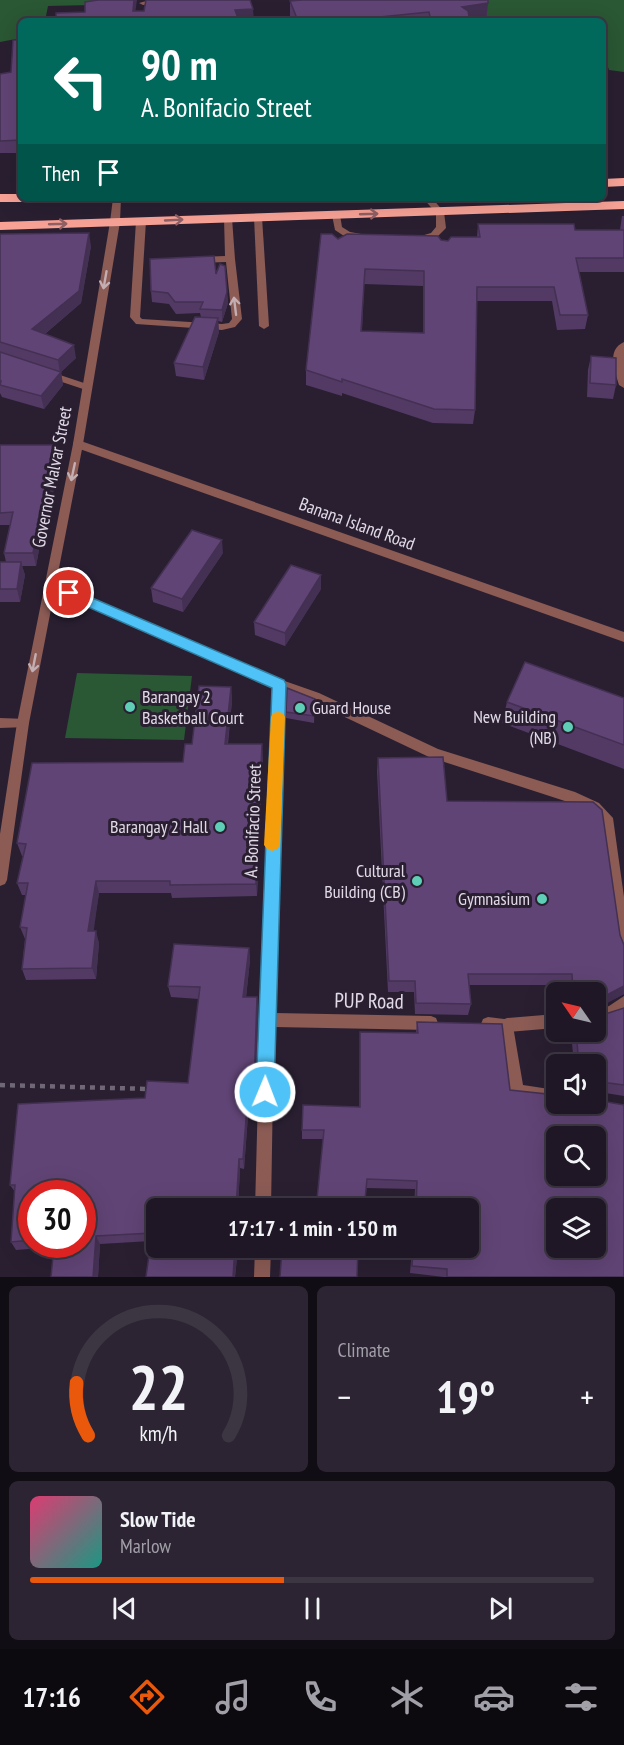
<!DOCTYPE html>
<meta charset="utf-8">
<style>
body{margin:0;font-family:"PT Sans Narrow",sans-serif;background:#2c2432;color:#f1f3f6;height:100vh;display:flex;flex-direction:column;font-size:22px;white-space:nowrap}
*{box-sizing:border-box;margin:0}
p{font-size:20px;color:#a19fa7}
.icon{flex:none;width:33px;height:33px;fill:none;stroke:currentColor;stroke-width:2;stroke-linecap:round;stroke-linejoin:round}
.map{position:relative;height:1277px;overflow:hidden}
.drawer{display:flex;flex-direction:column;gap:9px;padding:9px;background:#110d14;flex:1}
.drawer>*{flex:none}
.guide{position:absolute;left:18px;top:18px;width:588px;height:183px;border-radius:9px;box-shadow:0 6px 24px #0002,0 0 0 2px #3c3642;background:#00695c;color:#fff;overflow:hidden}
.needle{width:39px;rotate:304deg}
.tools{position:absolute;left:546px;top:982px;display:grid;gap:12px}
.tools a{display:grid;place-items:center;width:60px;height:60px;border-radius:9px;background:#1f1725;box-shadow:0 6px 24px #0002,0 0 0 2px #3c3642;font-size:30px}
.speed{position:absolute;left:18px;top:1180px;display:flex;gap:12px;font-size:30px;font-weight:700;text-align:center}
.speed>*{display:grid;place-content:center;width:78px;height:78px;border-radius:50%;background:#1f1725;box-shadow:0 6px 24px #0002,0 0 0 2px #3c3642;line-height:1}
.speed .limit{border:9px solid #d22;background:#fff;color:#111}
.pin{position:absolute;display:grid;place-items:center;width:51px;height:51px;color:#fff;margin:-26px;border:3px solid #fff;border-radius:50%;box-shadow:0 2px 6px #0007}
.me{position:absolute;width:66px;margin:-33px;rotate:1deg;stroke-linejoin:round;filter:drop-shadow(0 0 4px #0008)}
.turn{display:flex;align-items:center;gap:21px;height:126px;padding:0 24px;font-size:27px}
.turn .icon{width:78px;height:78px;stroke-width:2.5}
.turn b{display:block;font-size:42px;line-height:51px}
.then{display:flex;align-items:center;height:57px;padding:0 24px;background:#0003;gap:12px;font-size:22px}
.big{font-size:45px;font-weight:600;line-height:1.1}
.drawer .tile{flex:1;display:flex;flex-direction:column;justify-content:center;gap:9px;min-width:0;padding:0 21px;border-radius:9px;background:#2c2432}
.drawer .dial{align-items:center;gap:0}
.dial svg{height:156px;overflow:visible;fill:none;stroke:#3c3642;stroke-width:7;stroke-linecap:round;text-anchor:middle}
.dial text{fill:#f1f3f6;stroke:none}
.song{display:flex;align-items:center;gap:18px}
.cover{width:72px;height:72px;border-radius:9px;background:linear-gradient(135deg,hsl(340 70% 55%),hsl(170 70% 35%))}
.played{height:6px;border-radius:3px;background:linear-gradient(90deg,#ea580c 45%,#3c3642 45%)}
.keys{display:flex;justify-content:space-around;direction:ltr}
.heat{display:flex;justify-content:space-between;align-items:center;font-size:33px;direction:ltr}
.drawer .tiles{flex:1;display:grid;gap:9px;grid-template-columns:1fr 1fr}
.tile:last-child{grid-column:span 2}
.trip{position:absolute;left:146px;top:1198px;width:333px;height:60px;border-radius:9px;background:#1f1725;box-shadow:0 6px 24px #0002,0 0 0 2px #3c3642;font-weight:600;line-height:60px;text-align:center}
.tabs{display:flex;height:96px;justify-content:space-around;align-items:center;background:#0c090f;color:#a19fa7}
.tabs .icon{width:42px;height:42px}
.tabs .active{color:#ea580c}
.tabs b{font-size:27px;color:#f1f3f6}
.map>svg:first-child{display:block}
.green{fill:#2a5734}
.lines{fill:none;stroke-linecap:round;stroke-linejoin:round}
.path{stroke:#6f6676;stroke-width:4.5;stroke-dasharray:5 5;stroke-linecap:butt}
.service{fill:#8b5b54;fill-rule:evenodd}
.minor{fill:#8b5b54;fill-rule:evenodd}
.tertiary{fill:#8b5b54;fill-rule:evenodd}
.trunk{fill:#f8a296;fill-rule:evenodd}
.wall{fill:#533a65;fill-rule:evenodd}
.shaded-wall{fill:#433052}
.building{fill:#604475;stroke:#433052;stroke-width:1.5;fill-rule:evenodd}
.oneway{stroke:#906064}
.oneway2{stroke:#c3aeb3}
.route{fill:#4fc3f7;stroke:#337fa1;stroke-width:1.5}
.slow{fill:#f59e0b}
.poi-dot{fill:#5eceb7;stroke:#291f31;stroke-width:2}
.labels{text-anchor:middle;stroke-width:6;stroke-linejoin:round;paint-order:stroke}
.street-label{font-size:18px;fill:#e1dae6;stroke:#291f31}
.poi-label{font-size:18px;fill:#e1dae6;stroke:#291f31;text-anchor:end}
.near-street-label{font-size:21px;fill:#e1dae6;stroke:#291f31}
</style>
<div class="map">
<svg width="624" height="1277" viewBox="0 0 624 1277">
<rect width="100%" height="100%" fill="#291f31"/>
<g class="green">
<path d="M0,0H94L92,5L48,6L45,21H21V38L0,42Z"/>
<path d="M433,0H624V72L609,70L603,52V21H459Z"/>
<path d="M77,673L192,676L184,740L65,738Z"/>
</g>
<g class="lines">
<path class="path" d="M0,1085L149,1089"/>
<g class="service">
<path d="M423,198H432L444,212L446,228L437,237L417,243L412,240L414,238L431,233L436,227V213Z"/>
<path d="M336,212L340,215L342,227L350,232L367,235V239L344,236L335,230L332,215Z"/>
<path d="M258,214L262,217L269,326L264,329L259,326L254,217Z"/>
<path d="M228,215L232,218L235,259L242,319L235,327L222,330L136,324L130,317L136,221L141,218L146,221L140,317L142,319L222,324L229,323L232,319L226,262L198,263L193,260L198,257L225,256L224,218Z"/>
<path d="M624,342V388L619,385C615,370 606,350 624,342Z"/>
<path d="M279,679L319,693L438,749L575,792L599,803L613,818L624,897V953L619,951L617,946L600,821L589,811L571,803L429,757L311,701L275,688L273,684L275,680Z"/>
<path d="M624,996V1012L619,1016L596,1025V1011L609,1006Z"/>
<path d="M556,1014V1028L507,1032L502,1030L500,1025L502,1020L507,1018Z"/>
</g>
<g class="minor">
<path d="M174,0L170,2L143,5L139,3L150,0Z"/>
<path d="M48,371L90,385L91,387L86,390L44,376V372Z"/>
<path d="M78,440L624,632V642L74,447L73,444L74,441Z"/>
<path d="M50,581L283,680L285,684L275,1013L431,1016L436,1018L438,1023L436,1028L431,1030L274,1027L271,1209H255L260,1020L273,687L46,588L44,585L46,582Z"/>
<path d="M0,718L27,719L29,723L27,727L0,728Z"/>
<path d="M488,1017L512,1020L523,1085L556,1090L558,1104L511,1097L501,1032L483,1029L481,1024L483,1019Z"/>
<path d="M255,1248H271L270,1277H254Z"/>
</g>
<path class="tertiary" d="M113,198H121L120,222L83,444L29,723L7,880L5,884L0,886V834L17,723L73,444L110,222Z"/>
<g class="trunk">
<path d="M624,178V186L603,187V179Z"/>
<path d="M0,194H21V198H27L21,202H0Z"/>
<path d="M624,201V209L0,230V222Z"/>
</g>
</g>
<g class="wall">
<path d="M290,1L488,3L486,21H290Z"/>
<path d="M21,40V153H0V74L11,72Z"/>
<path d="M603,136L606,143L603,159Z"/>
<path d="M622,216H624V272H579L588,315L585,329L557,330L552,301H477L475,410L473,424L433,423L342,393V396L306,385V370L338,239L448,241L477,237L478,224L575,230H620ZM364,284L423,286V333L362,331Z"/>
<path d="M0,234L91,246L81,303L45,334L76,358L61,372L63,385L44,409L2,397L0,393Z"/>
<path d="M216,274L227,292L228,303L222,322L218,321L219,332L204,380L176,376L174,363L201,317L200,313L176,314L169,304L152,302L151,291Z"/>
<path d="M591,356L616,385L613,399L587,397L588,370Z"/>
<path d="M0,445L58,457L49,523H44L36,566H22L25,575L20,602H0V562H6L4,553L10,525H0Z"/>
<path d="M223,553L183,612L153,602L151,588Z"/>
<path d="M321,589L285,646L255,635L254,622Z"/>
<path d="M231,687L232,701L228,744L263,758L257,896L172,898L171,893H99L93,931L99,943L96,979L26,980L22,969L25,939L20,927L26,895H22L17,883L23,856H22L17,843L183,762L192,744Z"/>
<path d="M287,688L315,699L314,723L286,718Z"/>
<path d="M624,698V769L502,723L507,702Z"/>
<path d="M378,758L447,801L620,935L624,945V994L599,1007V1016L624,1008V1096L599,1092L596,1098V1065H574L571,1032H596V993H568V985H469L471,1004L468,1015L415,1014L414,992H388L377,771Z"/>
<path d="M174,944L249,948L250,960L246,997H257L258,1009L256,1069L255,1089H250L244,1169L240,1168L238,1209H156V1248H238L235,1277H146L151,1241L100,1244L98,1277H51L54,1247L16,1250L11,1242L15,1192L10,1185L18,1104L145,1098L147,1081L188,1083L199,999L171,997L168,986ZM32,1194H82V1245H32Z"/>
<path d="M417,1022L510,1090L624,1277H444L410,1273L412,1248H468V1209H414L415,1189L366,1188L364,1208L317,1199L323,1139H302V1130L359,1107L360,1032L416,1033Z"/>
</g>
<g class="shaded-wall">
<path d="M134,0H137L134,21L133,11Z"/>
<path d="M488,3L486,21H461L462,7Z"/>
<path d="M253,9L254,20L236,21L235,10Z"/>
<path d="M89,233L91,246L81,303L35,342L32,329Z"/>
<path d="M227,292L228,303L222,322V310Z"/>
<path d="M218,318L219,332L204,380L203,367Z"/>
<path d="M74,345L76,358L61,372L63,385L44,409L41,396L60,373L58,360Z"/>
<path d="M55,445L58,457L49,523L46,510Z"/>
<path d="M41,510L44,523L36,566L33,553Z"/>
<path d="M222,540L223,553L183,612L182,599Z"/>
<path d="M21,562L25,575L20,602L17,589Z"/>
<path d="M321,575V589L285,646V633Z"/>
<path d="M231,687L232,701L226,757L225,744Z"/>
<path d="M262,744L263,758L257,896L256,884Z"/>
<path d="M96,881L99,893L92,943L88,931Z"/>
<path d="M96,931L99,943L96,979L92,968Z"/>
<path d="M249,948L250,960L245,1008L243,997Z"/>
<path d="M624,986V994L596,1009L599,999Z"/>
<path d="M257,997L258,1009L256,1069L255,1089L254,1079Z"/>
<path d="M249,1079L250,1089L244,1169L243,1159Z"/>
<path d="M239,1159L240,1168L238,1209H236Z"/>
<path d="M96,1236L100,1244L98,1277H93Z"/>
<path d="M235,1248H238L235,1277H233Z"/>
</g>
<g class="building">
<path d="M98,0H134L133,11H144L146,0H250L253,9L235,10L239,21H45V20L56,19V13L85,12V2Z"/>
<path d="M302,0H488V3L462,7L468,11L470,21H431L429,12L340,21H298L290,1Z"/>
<path d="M13,40H21V140L0,141V74L11,72Z"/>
<path d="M478,224H574L575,230H624V258H576L588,315H560L554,287H477L475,410L434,409L342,379V382L306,370L321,234H332L338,239L347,234L438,236L441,240L448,241L451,237H480ZM365,269L424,271V333L361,331Z"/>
<path d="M89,233L79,291L32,329L74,345L58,360L0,342V234Z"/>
<path d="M214,256L216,274L220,264L225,266L227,292L222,310L200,309L203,302H175L168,293L151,291L150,259Z"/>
<path d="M195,317L218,318L203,367L174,363Z"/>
<path d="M0,352L61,372L41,396L0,385L1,381H0Z"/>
<path d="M591,356L616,358V385L590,383Z"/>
<path d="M0,445H55L46,510H41L33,553H4L13,512L0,513Z"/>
<path d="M192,530L222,540L182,599L151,588Z"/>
<path d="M0,562H21L17,589H0Z"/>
<path d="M291,565L321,575L285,633L254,622Z"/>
<path d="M525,662L624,698V745L507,702Z"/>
<path d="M199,686L231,687L225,744H262L256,884L170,885V881H96L88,931H96L92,968L22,969L27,928L20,927L28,883H17L26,844L17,843L32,763L183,762L185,744H192Z"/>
<path d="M287,688L315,699L314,716L286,712Z"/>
<path d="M443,757L447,801L593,802L602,810L620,935L624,945V986L599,999V1016L624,1008V1085L601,1082L599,1084V1092L596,1093V1065H579L576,1032H596V993H573L572,974H468L471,1004L416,1003L415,981H389L378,758Z"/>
<path d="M174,944L249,948L243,997H257L255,1058L254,1079H249L243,1159H239L236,1209H156V1248H235L233,1277H146L152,1233L96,1236L93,1277H51L54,1245H82V1194H32V1240L11,1242L15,1185H10L18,1104L145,1098L147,1081L188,1083L200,987L168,986Z"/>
<path d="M417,1022L502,1024L510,1090L556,1095V1104H596V1100L624,1105V1277H447V1269L412,1266L413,1248H468V1209H416L417,1181L367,1179L365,1200L358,1199V1209H283L284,1198L317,1199L324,1130H302L303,1105L360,1107V1032L418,1033ZM556,1137H596V1176H556ZM556,1209H596V1248H556Z"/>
<path d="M282,1248H358L357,1277H280Z"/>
</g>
<defs><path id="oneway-shaft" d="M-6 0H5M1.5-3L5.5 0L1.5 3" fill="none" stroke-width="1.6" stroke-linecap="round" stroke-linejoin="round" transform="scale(1.5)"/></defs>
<g class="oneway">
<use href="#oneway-shaft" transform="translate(369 214) rotate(-2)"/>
<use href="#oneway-shaft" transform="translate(174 220) rotate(-3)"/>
<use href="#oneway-shaft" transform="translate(58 224) rotate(-2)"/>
</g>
<g class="oneway2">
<use href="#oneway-shaft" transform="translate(105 280) rotate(100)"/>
<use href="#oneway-shaft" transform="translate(235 306) rotate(-97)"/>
<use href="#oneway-shaft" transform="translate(73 472) rotate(102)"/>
<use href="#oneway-shaft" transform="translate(34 663) rotate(101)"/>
</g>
<path class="route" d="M69,588L284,680L286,684L274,1092L271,1098L265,1101L259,1098L256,1092L272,688L65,597L63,593Z"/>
<path class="slow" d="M278,712L283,713L285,717L280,845L277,849L272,851L267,849L264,845L271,717L273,713Z"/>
<g class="poi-dot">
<circle cx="130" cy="707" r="6"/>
<circle cx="300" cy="708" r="6"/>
<circle cx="568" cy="727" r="6"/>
<circle cx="220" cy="827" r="6"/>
<circle cx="417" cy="881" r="6"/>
<circle cx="542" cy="899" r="6"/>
</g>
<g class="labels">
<g class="street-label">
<text transform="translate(52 477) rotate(-79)" y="6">Governor Malvar Street</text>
<text transform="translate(357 524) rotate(20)" y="6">Banana Island Road</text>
<text transform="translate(253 821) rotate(-88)" y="6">A. Bonifacio Street</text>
</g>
<g class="poi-label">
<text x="142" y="703" text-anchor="start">Barangay 2<tspan x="142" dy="21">Basketball Court</tspan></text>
<text x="312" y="714" text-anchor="start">Guard House</text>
<text x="556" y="723">New Building<tspan x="556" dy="21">(NB)</tspan></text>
<text x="208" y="833">Barangay 2 Hall</text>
<text x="405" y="877">Cultural<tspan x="405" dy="21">Building (CB)</tspan></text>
<text x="530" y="905">Gymnasium</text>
</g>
<g class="near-street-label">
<text transform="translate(369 1001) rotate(1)" y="7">PUP Road</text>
</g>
</g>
</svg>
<div class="tools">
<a><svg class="needle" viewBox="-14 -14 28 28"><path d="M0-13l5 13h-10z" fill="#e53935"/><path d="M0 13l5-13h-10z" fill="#a19fa7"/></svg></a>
<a><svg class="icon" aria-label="sound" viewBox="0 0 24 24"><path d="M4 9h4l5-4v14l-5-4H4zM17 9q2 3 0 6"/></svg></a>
<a><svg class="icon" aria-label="search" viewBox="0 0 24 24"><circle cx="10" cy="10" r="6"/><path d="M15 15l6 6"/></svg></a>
<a><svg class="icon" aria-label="layers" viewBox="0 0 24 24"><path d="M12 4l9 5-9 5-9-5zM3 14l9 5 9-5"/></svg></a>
</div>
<div class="speed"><div class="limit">30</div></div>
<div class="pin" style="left:69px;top:593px;background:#d93025"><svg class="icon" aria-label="arrive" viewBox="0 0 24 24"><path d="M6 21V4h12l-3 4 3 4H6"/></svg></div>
<svg class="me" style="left:265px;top:1092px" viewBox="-20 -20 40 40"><circle r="17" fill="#4fc3f7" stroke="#fff" stroke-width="3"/><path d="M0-11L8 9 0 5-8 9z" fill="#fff"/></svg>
<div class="trip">17:17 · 1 min · 150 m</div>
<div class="guide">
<div class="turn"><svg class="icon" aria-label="left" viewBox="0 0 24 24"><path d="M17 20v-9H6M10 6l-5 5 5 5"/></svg><div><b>90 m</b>A. Bonifacio Street</div></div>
<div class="then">Then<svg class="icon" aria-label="arrive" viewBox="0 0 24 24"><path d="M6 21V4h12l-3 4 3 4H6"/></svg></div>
</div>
</div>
<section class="drawer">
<div class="tiles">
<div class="tile dial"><svg viewBox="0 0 100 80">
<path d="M14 69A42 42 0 1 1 86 69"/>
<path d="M14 69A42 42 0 0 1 8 42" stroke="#ea580c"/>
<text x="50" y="56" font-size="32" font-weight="700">22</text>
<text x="50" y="72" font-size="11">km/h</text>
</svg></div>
<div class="tile"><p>Climate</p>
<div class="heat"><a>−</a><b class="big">19°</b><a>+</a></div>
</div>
<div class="tile">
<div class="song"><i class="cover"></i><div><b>Slow Tide</b><p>Marlow</p></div></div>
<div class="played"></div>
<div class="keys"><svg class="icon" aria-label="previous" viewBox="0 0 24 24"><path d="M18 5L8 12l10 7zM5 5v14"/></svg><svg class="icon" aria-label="pause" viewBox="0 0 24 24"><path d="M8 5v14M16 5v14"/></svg><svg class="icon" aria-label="next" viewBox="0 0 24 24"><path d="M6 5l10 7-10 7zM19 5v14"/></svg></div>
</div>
</div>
</section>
<nav class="tabs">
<b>17:16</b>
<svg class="icon active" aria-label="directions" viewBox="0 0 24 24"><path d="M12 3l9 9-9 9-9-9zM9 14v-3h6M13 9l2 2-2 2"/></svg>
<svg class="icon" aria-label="music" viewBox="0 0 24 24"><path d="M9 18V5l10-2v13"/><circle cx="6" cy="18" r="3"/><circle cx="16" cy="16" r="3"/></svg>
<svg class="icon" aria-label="phone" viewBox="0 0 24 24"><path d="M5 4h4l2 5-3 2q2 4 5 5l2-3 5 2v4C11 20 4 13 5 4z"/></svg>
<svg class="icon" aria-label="climate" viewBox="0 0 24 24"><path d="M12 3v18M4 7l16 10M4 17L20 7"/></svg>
<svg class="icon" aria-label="car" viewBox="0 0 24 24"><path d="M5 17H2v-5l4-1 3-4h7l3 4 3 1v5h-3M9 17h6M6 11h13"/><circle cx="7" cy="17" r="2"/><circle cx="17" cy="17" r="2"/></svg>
<svg class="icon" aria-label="filters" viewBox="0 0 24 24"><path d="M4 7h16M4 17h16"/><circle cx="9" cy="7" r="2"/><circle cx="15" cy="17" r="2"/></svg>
</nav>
